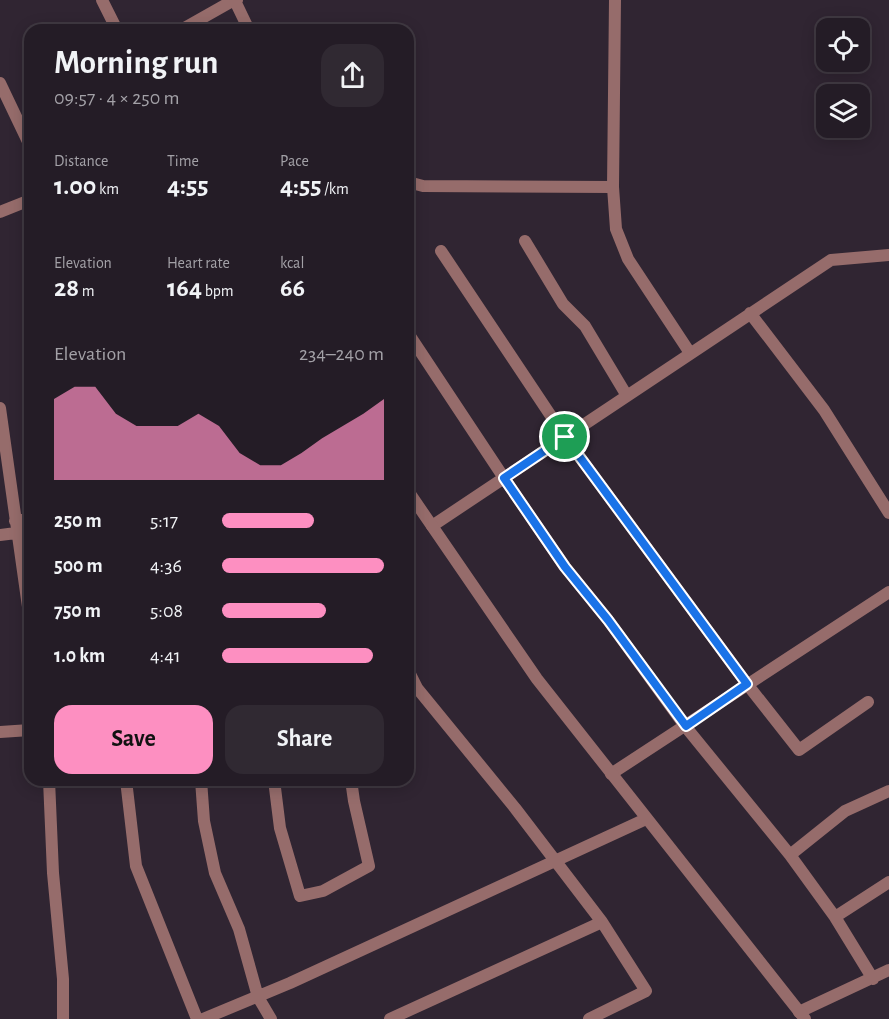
<!DOCTYPE html>
<html lang="en">
<head>
<meta charset="utf-8">
<style>
	:root { --surface:#241c26; --page:#302932; --text:#f1f3f6; --muted:#a3a1a7; --line:#413a43; --accent:#fd8fc1 }
	body { margin:0; font-family:"Alegreya Sans",sans-serif; background:var(--page); color:var(--text); height:100vh; display:flex; flex-direction:column; font-size:22px; white-space:nowrap }
	* { box-sizing:border-box; margin:0 }
	p { font-size:20px; color:var(--muted) }
	.icon { flex:none; width:33px; height:33px; fill:none; stroke:currentColor; stroke-width:2; stroke-linecap:round; stroke-linejoin:round }
	.map { position:relative; flex:1; overflow:hidden }
	.drawer { position:absolute; left:24px; top:24px; width:390px; height:762px; display:flex; flex-direction:column; background:var(--surface); border-radius:18px; box-shadow:0 3px 15px #0003,0 0 0 2px var(--line) }
	.drawer>* { flex:none }
	.controls { position:absolute; left:816px; top:18px; display:grid; gap:12px }
	.controls a { display:grid; place-items:center; width:54px; height:54px; border-radius:12px; background:var(--surface); box-shadow:0 3px 15px #0003,0 0 0 2px var(--line); font-size:30px }
	.pin { position:absolute; display:grid; place-items:center; width:51px; height:51px; color:#fff; margin:-26px; border:3px solid #fff; border-radius:50%; box-shadow:0 2px 6px #0007 }
	.round { display:grid; place-items:center; flex:none; width:63px; height:63px; border-radius:18px; background:var(--page) }
	.overview { display:flex; align-items:center; justify-content:space-between; height:102px; padding:0 30px }
	h1 { font-size:33px; font-weight:700; line-height:45px }
	.figures { display:grid; grid-template-columns:repeat(3,1fr); gap:9px; height:102px; padding:6px 30px }
	.figures div { display:grid; align-content:center }
	.figures b { font-size:26px; font-weight:700 }
	.figures small { font-size:16px; font-weight:400 }
	.figures p { font-size:16px }
	.chart { height:168px; padding:12px 30px }
	.chart p { display:flex; justify-content:space-between }
	.chart svg { width:100%; height:108px; margin-top:6px; fill:var(--accent); opacity:.7 }
	.action { display:flex; gap:12px; margin-top:auto; padding:12px 30px }
	.action a { flex:1; height:69px; border-radius:18px; background:var(--accent); color:#111; font-size:24px; font-weight:700; line-height:69px; text-align:center }
	.action a+a { background:var(--page); color:var(--text) }
	ul { padding:0 30px; list-style:none; font-size:20px }
	li { display:grid; grid-template-columns:96px 72px 1fr; align-items:center; height:45px }
	li i { height:15px; border-radius:8px; background:var(--accent) }
	.map>svg:first-child { display:block }
	.lines { fill:none; stroke-linecap:round; stroke-linejoin:round }
	.minor { stroke:#966c6b; stroke-width:12 }
	.tertiary { stroke:#966c6b; stroke-width:12 }
	.route-casing { stroke:#fff; stroke-width:12 }
	.route { stroke:#1a73e8; stroke-width:8 }
</style>
</head>
<body>
<div class="map">
<svg width="889" height="1019" viewBox="0 0 889 1019">
	<rect width="100%" height="100%" fill="#302532"/>
	<g class="lines">
		<path class="minor" d="M237,0L235,1L249,30
			M615,0L613,187L616,229L628,259L690,353
			M181,30L234,0
			M0,83L30,146
			M408,182L423,186L613,187
			M0,212L30,200
			M525,241L563,304L585,326L627,396
			M441,251L565,437L747,684L799,750L868,702
			M750,313L824,410L889,513
			M408,333L504,478L565,567L608,620L685,726L790,855L835,917L873,979
			M0,408L30,621
			M15,521L30,519
			M432,526L831,260L889,255
			M0,535L16,533
			M408,670L417,688L515,808L602,922L646,991L589,1019
			M0,732L30,730
			M611,774L889,592
			M49,780L53,873L63,979V1019
			M126,780L136,866L197,1019
			M201,780L204,821L215,873L239,929L258,997L271,1019
			M274,780L280,828L300,896L323,891L369,866L354,801L351,780
			M790,855L845,811L889,791
			M835,917L889,882
			M799,1012L889,970
			M203,1019L290,983L646,819
			M390,1019L602,922"/>
		<path class="tertiary" d="M102,0L117,30
			M408,491L537,679L805,1019"/>
	</g>
	<g class="lines">
		<g class="route-casing">
			<path id="route" d="M565,437L747,684L686,726L608,620L565,567L504,478Z"/>
		</g>
		<use href="#route" class="route"/>
	</g>
</svg>
<div class="controls">
<a><svg class="icon" aria-label="locate" viewBox="0 0 24 24"><circle cx="12" cy="12" r="6"/><path d="M12 2v4M12 18v4M2 12h4M18 12h4"/></svg></a>
<a><svg class="icon" aria-label="layers" viewBox="0 0 24 24"><path d="M12 4l9 5-9 5-9-5zM3 14l9 5 9-5"/></svg></a>
</div>
<div class="pin" style="left:565px;top:437px;background:#1e9e55"><svg class="icon" aria-label="arrive" viewBox="0 0 24 24"><path d="M6 21V4h12l-3 4 3 4H6"/></svg></div>
<section class="drawer">
<div class="overview"><div><h1>Morning run</h1><p>09:57 · 4 × 250 m</p></div><a class="round"><svg class="icon" aria-label="share" viewBox="0 0 24 24"><path d="M12 15V3M7 8l5-5 5 5M5 13v7h14v-7"/></svg></a></div>
<div class="figures">
<div><p>Distance</p><b>1.00<small> km</small></b></div>
<div><p>Time</p><b>4:55</b></div>
<div><p>Pace</p><b>4:55<small> /km</small></b></div>
</div>
<div class="figures">
<div><p>Elevation</p><b>28<small> m</small></b></div>
<div><p>Heart rate</p><b>164<small> bpm</small></b></div>
<div><p>kcal</p><b>66</b></div>
</div>
<div class="chart"><p><span>Elevation</span>234–240 m</p>
<svg viewBox="0 0 160 44" preserveAspectRatio="none"><path d="M0 44V11L10 6L20 6L30 17L40 22L50 22L60 22L70 17L80 22L90 33L100 38L110 38L120 33L130 27L140 22L150 17L160 11V44z"/></svg>
</div>
<ul>
<li><b>250 m</b>5:17<i style="width:57%"></i></li>
<li><b>500 m</b>4:36<i style="width:100%"></i></li>
<li><b>750 m</b>5:08<i style="width:64%"></i></li>
<li><b>1.0 km</b>4:41<i style="width:93%"></i></li>
</ul>
<div class="action"><a>Save</a><a>Share</a></div>
</section>
</div>
</body>
</html>
